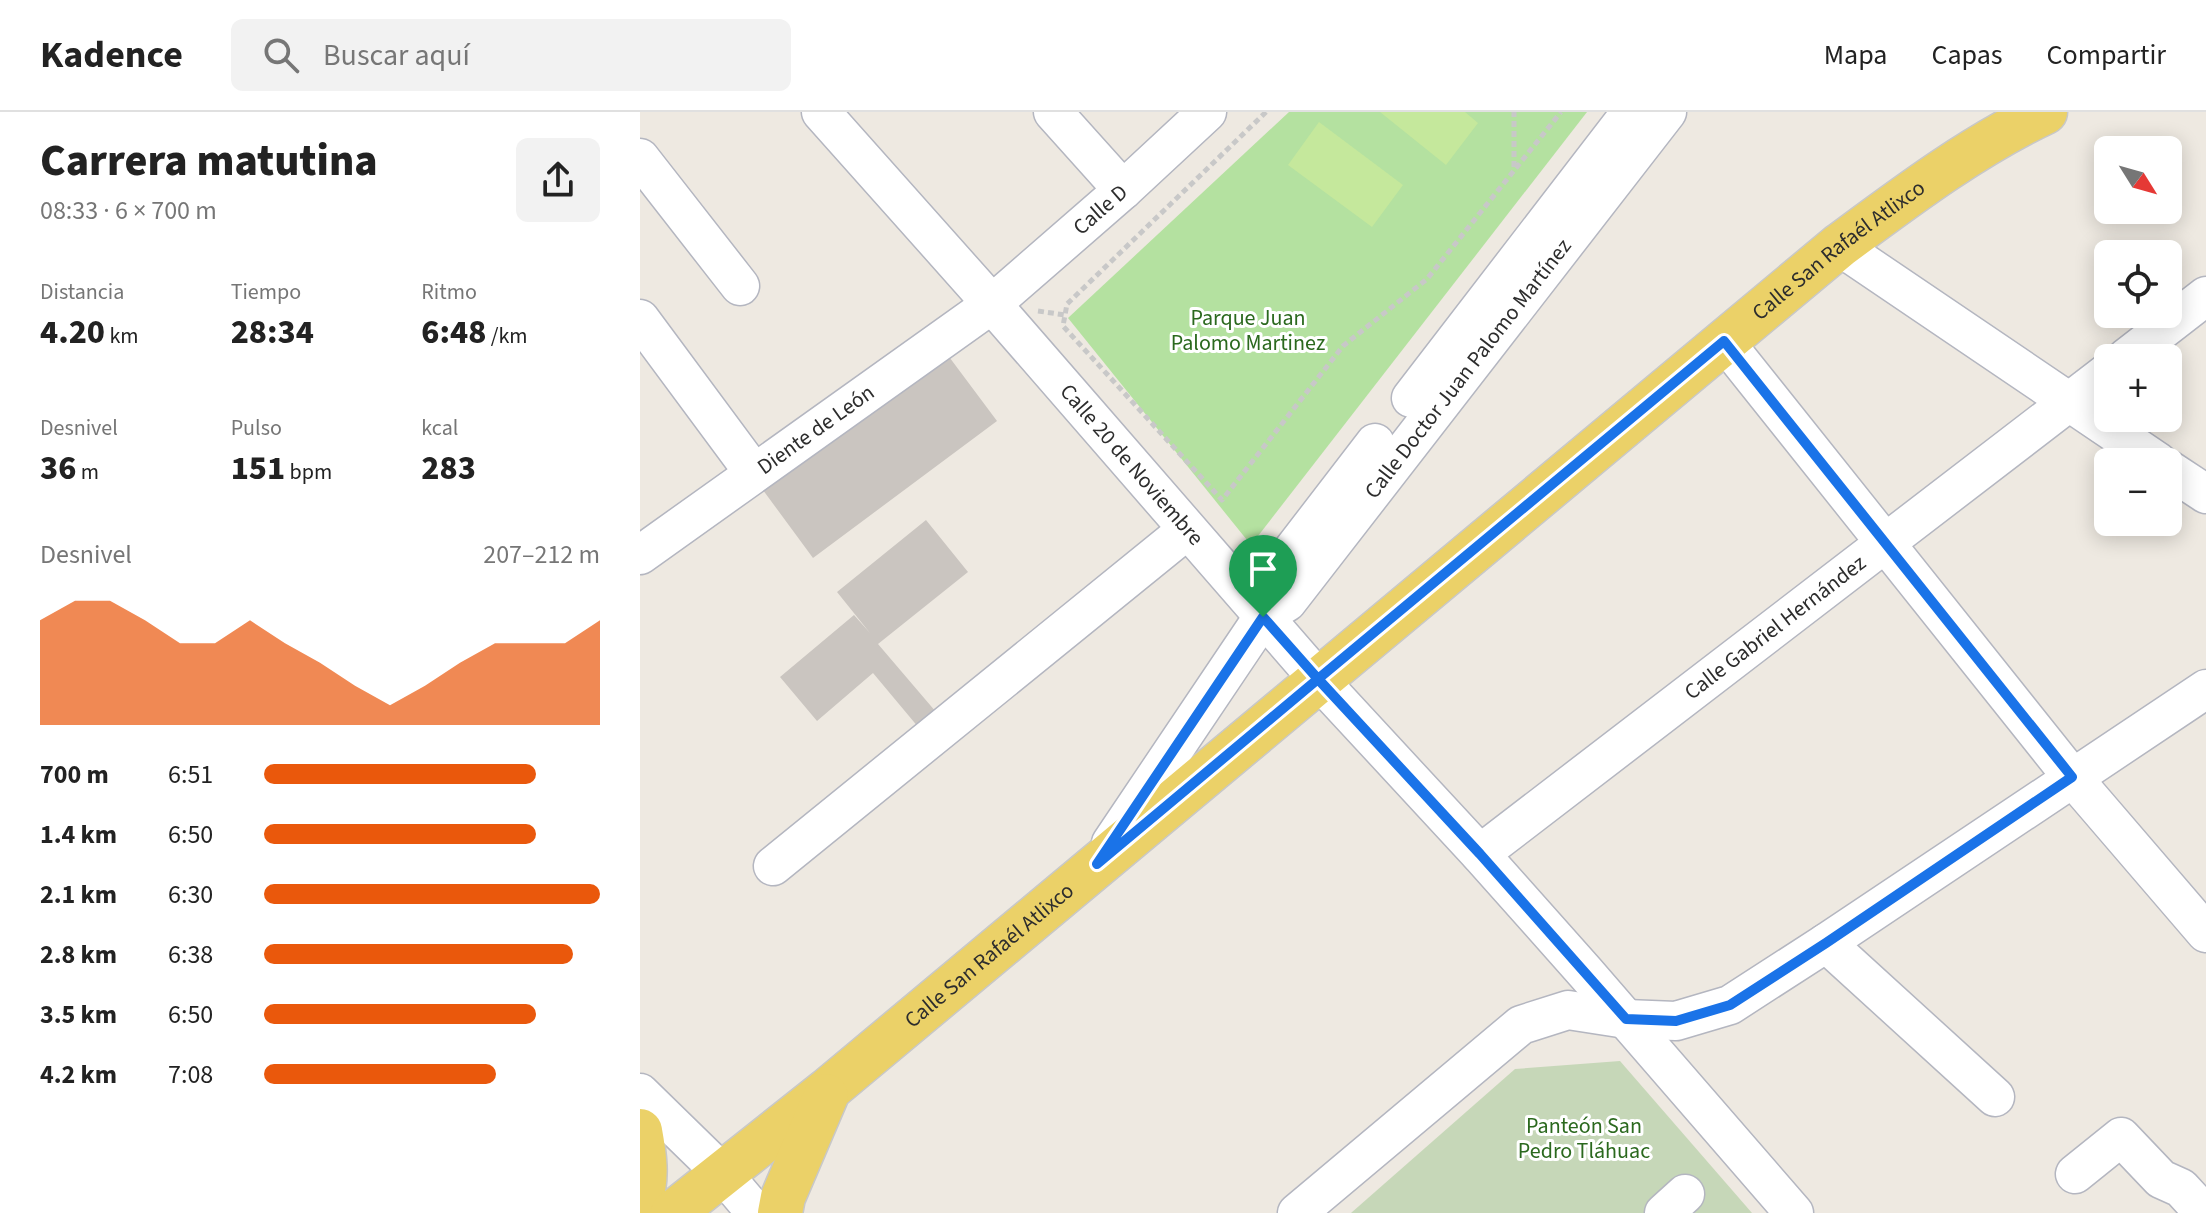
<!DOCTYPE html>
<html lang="es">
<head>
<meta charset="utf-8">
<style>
	:root { --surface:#fff; --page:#f2f2f2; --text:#222; --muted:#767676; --line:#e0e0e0; --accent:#ea580c }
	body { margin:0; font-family:"Source Sans 3",sans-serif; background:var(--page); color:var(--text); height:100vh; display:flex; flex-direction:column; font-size:30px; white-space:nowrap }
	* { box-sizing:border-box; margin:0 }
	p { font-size:26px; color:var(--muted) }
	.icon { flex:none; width:44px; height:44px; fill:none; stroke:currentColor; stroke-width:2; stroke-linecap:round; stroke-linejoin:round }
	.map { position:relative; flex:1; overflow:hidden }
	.sheet { display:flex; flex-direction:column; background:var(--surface); width:640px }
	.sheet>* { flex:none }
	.needle { width:52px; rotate:127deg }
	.buttons { position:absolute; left:1454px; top:24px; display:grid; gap:16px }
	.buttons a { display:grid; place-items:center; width:88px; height:88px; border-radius:12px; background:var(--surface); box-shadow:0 4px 20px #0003; font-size:40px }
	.pin { position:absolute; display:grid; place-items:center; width:68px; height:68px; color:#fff; margin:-82px -34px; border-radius:50% 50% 50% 0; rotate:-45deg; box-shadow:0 0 8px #0007 }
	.pin .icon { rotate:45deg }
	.round { display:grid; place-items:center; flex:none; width:84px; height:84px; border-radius:12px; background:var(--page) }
	.head { display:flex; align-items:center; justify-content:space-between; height:136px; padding:0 40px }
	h1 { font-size:44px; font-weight:800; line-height:60px }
	.metrics { display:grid; grid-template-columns:repeat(3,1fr); gap:12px; height:136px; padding:8px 40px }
	.metrics div { display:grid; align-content:center }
	.metrics b { font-size:34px; font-weight:800 }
	.metrics small { font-size:22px; font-weight:400 }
	.metrics p { font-size:22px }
	.chart { height:224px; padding:16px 40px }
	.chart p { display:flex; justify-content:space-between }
	.chart svg { width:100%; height:144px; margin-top:8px; fill:var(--accent); opacity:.7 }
	ul { padding:0 40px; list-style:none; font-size:26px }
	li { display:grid; grid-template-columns:128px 96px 1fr; align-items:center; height:60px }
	li i { height:20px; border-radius:10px; background:var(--accent) }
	header { display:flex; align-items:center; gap:48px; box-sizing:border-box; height:112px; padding:0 40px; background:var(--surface); border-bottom:2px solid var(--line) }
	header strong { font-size:38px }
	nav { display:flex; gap:44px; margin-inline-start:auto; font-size:28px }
	.search { width:560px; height:72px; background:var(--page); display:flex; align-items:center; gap:20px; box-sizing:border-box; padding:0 28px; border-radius:12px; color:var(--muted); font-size:30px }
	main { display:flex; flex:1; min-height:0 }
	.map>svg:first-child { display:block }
	.green { fill:#b4e1a0 }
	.cemetery { fill:#c6d7b8 }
	.pitch { fill:#c5e89c }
	.building { fill:#cac5c0 }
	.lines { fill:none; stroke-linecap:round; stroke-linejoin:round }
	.minor-casing { stroke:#b4b6c0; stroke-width:41 }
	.major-casing { stroke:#c8c8c8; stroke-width:47 }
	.path { stroke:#c8c8c8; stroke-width:5; stroke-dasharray:6 4; stroke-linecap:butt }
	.minor { stroke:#fff; stroke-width:38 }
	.major { stroke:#ebd168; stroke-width:44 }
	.route-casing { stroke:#fff; stroke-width:16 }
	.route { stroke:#1a73e8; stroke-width:10 }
	.labels { text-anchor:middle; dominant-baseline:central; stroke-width:6; stroke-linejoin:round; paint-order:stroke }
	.street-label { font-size:22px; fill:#2d2d2d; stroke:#fff }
	.park-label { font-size:22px; fill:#2b691e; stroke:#fff }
</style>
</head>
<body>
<header>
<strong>Kadence</strong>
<div class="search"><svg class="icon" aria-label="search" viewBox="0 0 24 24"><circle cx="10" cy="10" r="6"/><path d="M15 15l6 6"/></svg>Buscar aquí</div>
<nav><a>Mapa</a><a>Capas</a><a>Compartir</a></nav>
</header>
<main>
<section class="sheet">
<div class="head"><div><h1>Carrera matutina</h1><p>08:33 · 6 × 700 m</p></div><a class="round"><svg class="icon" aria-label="share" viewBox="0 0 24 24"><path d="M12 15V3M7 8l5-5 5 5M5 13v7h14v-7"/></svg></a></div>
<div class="metrics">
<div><p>Distancia</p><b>4.20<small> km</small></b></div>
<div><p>Tiempo</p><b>28:34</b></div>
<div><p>Ritmo</p><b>6:48<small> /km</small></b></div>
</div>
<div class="metrics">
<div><p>Desnivel</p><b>36<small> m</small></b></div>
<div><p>Pulso</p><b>151<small> bpm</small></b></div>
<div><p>kcal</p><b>283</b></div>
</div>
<div class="chart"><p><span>Desnivel</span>207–212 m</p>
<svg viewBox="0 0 160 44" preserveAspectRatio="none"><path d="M0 44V12L10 6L20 6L30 12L40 19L50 19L60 12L70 19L80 25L90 32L100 38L110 32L120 25L130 19L140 19L150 19L160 12V44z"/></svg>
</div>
<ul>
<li><b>700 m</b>6:51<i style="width:81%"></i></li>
<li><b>1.4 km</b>6:50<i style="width:81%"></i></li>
<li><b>2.1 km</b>6:30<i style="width:100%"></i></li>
<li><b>2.8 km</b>6:38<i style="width:92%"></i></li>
<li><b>3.5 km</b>6:50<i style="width:81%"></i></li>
<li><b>4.2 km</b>7:08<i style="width:69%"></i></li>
</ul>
</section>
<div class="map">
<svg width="1566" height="1101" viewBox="0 0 1566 1101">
	<rect width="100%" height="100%" fill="#eee9e1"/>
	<path class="green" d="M649,0H947L611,433L428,206Z"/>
	<path class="cemetery" d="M980,949L1112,1101H711L875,957Z"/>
	<path class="pitch" d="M740,0H825L838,11L806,53Z
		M679,10L763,73L732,115L648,53Z"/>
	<path class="building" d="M304,238L357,309L173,446L120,374Z
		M286,408L328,460L238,532L302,607L284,622L233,561L177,609L140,565L214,503L230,521L197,480Z"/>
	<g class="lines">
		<g class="minor-casing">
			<g id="minor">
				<path id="s1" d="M181,0L352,192L678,567L840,742L945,860L1154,1101"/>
				<path d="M413,0L483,78"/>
				<path d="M0,46L100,174"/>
				<path d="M1199,134L1518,350"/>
				<path d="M0,207L114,361"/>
				<path d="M1084,229L1432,665L1566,821"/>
				<path d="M1486,246L1566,184"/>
				<path d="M771,286L991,0"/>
				<path d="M1528,357L1566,382"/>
				<path id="s2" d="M0,443L352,192L483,78L567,0"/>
				<path d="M623,505L625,484L639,456L735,331"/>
				<path id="s3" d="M471,731L623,505L647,490L1027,0"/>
				<path id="s4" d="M840,742L1468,260"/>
				<path d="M133,754L547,418"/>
				<path d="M1186,831L1355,985"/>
				<path d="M0,981L83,1062L116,1101"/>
				<path d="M1435,1062L1481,1025L1521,1067L1541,1076L1564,1101"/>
				<path d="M657,1101L881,913L928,898L986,907L1036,909L1090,893L1186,831L1566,577"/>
				<path d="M1024,1101L1045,1082"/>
			</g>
		</g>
		<g class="major-casing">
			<g id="major">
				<path d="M0,1019C4,1041 8,1067 0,1088"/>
				<path id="s5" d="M33,1101L188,978L1199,134C1264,86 1331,35 1405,0"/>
				<path d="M140,1101L143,1085L186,984"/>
			</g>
		</g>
		<path class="path" d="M626,0L427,192L423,214L582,388L703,234L787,167L921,0
			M874,55V0
			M398,199L425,203"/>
		<use href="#minor" class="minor"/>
		<use href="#major" class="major"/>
	</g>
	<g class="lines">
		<g class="route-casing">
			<path id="route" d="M623,505L457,752L678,567L840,742L986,907L1036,909L1090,893L1186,831L1432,665L1084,229L678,567L623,505"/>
		</g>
		<use href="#route" class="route"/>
	</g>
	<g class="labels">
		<g class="street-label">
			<text stroke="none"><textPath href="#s2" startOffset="576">Calle D</textPath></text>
			<text stroke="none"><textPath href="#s5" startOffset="1512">Calle San Rafaél Atlixco</textPath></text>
			<text stroke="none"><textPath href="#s3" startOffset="596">Calle Doctor Juan Palomo Martínez</textPath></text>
			<text stroke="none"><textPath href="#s2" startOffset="216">Diente de León</textPath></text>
			<text stroke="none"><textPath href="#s1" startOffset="470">Calle 20 de Noviembre</textPath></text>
			<text stroke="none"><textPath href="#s4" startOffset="372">Calle Gabriel Hernández</textPath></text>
			<text stroke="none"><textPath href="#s5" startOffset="408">Calle San Rafaél Atlixco</textPath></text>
		</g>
		<g class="park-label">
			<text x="608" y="206">Parque Juan<tspan x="608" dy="25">Palomo Martinez</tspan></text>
			<text x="944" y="1014">Panteón San<tspan x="944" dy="25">Pedro Tláhuac</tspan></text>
		</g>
	</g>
</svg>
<div class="buttons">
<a><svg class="needle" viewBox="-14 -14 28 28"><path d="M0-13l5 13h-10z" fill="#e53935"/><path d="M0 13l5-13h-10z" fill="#767676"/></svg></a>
<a><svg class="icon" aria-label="locate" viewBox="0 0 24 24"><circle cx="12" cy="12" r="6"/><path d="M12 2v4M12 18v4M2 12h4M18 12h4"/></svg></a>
<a>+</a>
<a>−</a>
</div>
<div class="pin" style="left:623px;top:505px;background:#1e9e55"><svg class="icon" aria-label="arrive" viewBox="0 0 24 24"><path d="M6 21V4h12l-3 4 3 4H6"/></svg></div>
</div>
</main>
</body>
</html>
